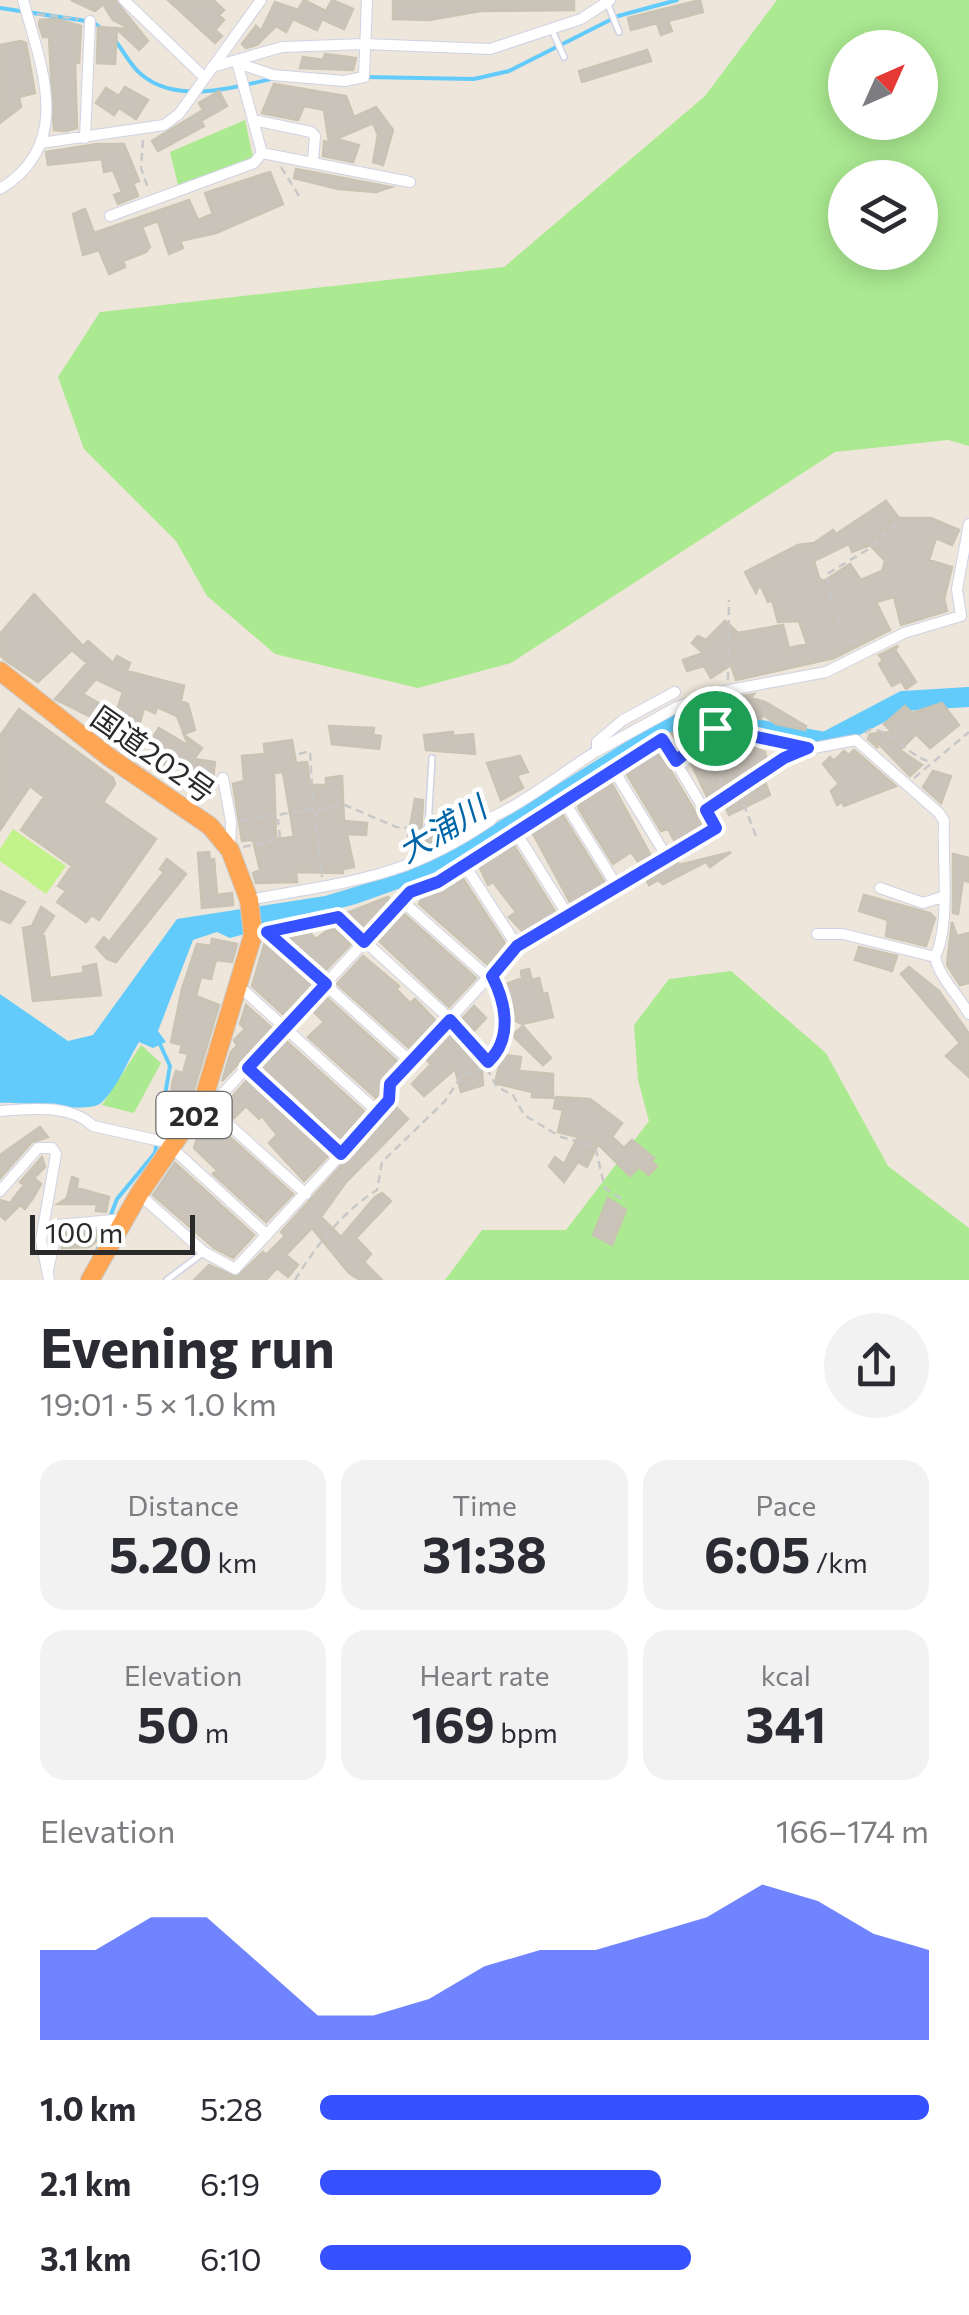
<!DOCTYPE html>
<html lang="en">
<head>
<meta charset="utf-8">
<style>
	:root { --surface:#fff; --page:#f2f2f3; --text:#2b2b33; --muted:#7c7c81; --accent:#3651ff }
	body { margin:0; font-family:Commissioner,"Noto Sans JP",sans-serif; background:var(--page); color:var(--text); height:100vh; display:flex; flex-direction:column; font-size:38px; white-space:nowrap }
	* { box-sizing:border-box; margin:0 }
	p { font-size:32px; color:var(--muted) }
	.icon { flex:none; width:55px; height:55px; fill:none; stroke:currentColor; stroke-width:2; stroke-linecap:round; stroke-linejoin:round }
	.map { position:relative; height:1280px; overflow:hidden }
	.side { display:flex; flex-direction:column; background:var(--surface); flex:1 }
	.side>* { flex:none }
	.needle { width:65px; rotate:45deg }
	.controls { position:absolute; left:828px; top:30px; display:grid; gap:20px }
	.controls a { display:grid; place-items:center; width:110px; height:110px; border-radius:50%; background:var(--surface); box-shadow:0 5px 25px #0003; font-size:50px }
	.scale { position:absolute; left:30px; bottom:25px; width:165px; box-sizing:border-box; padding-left:10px; border:5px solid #2a2a2a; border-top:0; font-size:28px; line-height:35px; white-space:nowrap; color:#2a2a2a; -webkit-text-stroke:8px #fff; paint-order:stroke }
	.pin { position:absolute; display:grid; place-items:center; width:85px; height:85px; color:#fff; margin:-42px; border:5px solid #fff; border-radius:50%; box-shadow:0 2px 10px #0007 }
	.round { display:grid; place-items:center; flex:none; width:105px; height:105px; border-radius:52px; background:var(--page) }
	.summary { display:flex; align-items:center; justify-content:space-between; height:170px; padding:0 40px }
	h1 { font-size:55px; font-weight:700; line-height:75px }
	.stats { display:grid; grid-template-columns:repeat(3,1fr); gap:15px; height:170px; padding:10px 40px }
	.stats div { display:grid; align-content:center; border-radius:25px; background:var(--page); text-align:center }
	.stats b { font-size:50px; font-weight:700 }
	.stats small { font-size:28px; font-weight:400 }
	.stats p { font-size:28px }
	.chart { height:280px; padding:20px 40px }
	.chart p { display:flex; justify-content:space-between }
	.chart svg { width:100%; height:180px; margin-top:10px; fill:var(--accent); opacity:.7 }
	ul { padding:0 40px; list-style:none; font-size:32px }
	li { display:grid; grid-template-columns:160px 120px 1fr; align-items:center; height:75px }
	li i { height:25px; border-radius:12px; background:var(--accent) }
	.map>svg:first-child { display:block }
	.green { fill:#abea91; fill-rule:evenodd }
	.pitch { fill:#c2f38b }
	.water { fill:#62cbfb }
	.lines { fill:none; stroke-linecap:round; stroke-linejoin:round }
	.stream { stroke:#62cbfb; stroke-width:4 }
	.river { stroke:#62cbfb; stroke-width:20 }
	.building { fill:#c9c3ba; stroke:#c9c3b4; stroke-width:2.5; fill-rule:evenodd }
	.lane-casing { stroke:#cfd2e4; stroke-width:8 }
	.street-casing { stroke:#cfd2e4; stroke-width:12 }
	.highway-casing { stroke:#c8c8c8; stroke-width:20 }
	.path { stroke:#c8c8c8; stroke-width:2.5; stroke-dasharray:8 5; stroke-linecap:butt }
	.lane { stroke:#fff; stroke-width:5 }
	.street { stroke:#fff; stroke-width:10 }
	.highway { stroke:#ffa654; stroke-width:18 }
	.route-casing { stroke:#fff; stroke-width:20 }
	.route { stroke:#3651ff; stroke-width:12 }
	.labels { text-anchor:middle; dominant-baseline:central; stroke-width:9; stroke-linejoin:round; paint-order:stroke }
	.shield { fill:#fff; stroke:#6a6a6a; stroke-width:2.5 }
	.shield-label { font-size:28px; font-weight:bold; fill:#2a2a2a }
	.street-label { font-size:30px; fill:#2a2a2a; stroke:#fff }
	.water-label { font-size:32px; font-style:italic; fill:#0066a8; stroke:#fff }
</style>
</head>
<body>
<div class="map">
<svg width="969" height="1280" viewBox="0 0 969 1280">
	<rect width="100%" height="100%" fill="#eee6da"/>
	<path class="green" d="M777,0H969V446L948,440L835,452L511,663L418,688L275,654L207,596L176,541L84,449L58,377L100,312L504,267L705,96ZM845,48H920V122H845ZM845,178H920V252H845Z
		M245,120L253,157L178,185L170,152Z
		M731,971L826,1053L888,1166L969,1228V1280H445L482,1230H566L649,1121L638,1080L634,1025L669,979Z
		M141,1045L161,1063L134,1113L102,1105Z"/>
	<path class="pitch" d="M13,829L66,866L46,894L0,861V849Z"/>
	<path class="water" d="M480,832L488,843L429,878L356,904L230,938L217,932L193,940L158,1031L166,1042L153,1048L139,1042C128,1060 117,1089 101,1103C88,1114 24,1101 0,1103V994L68,1041L93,1035L177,919L325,896L408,871Z"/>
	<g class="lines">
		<path class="stream" d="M0,8L93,22L102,29
			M113,38C123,49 130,66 142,75C177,104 232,88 271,79
			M365,77L474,79L509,71L618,16L677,0
			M97,1251L117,1199L155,1153L170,1066L159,1042"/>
		<path class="river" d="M464,855L686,716L825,742L903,701L969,697"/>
	</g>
	<path class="building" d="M71,0H115L148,41L139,50L117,29L115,64L97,63L98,27L131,29L113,20L103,4L95,11Z
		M168,0H213L224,10L219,15L224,20L215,30L222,36L215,43Z
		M304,0L326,11L332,0L353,9L344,29L322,19L317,30L293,19L286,32L276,26L257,45L246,48L242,44L256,26L261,31L275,2L298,10Z
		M393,0H574V10L481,11L429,20L393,19Z
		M700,0L703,12L668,21L672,31L661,35L657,23L631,30L628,18Z
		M56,19L81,26L79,63H75L77,128L66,131L54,130L49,37H43L39,25L40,20Z
		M20,41L26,43L35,93L19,97L21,107L0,123V45Z
		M647,50L651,61L582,82L579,71Z
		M325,54L356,58L353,70L300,68L303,57L323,60Z
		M274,84L346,96L354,117L376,107L393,130L383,165L373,162L378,135L373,123L336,139L359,145L353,162L323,156L324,141L329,143L324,110L304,106L298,120L262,113Z
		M125,87L148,100L136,119L119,108L114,115L96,103L106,88L119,96Z
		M219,91L227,106L201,121L204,126L158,151L152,141L203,110L199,103Z
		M97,144H124L139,181L133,183L138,196L118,204L114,195L122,192L113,170L104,172L102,159L48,165L46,152Z
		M296,169L391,187L376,192L338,189L294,178Z
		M270,172L283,204L216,233L180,241L183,248L169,254L158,221L142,227L150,247L146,252L123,261L125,267L109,274L99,250L83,255L73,214L85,209L94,233L189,200L198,220L213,214L205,193Z
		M886,501L899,518H931L959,530L952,545L936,538L929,560L952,567L944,599L947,611L901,625L894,597L876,602L890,630L834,658L736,680L731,665L711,678L704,666L687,671L683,660L703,653L692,643L698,636L706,640L725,621L738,633L783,625L789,648L807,644L799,621L778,622L772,600L768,602L760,584L756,593L745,572L798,545L814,543L833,530L836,534ZM849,544L852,552L870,545L885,561L882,571L861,580L850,564L824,581L819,578L814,561Z
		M34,594L83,646L88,641L113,663L117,656L130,663L127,671L184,686L181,701L188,704L195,730L184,734L177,716L157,707L155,713L144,708L137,733L129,729L121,740L110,733L113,728L55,699L87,663L72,650L38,682L5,660L0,655V634ZM96,679L123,692L116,713L83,694Z
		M898,646L895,650L916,682L906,689L901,681L892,686L879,664L883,661L879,655Z
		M754,694L751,698L765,702L806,726L805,730L776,724L762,714L761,719L724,710L727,699Z
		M942,703L959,725L930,748L916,734L900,750L922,765L910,776L873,738L878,748L868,739L870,734L892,732L884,724L905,706L912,713Z
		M19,709L113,778L115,784L103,802L156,839L99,920L92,915L86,922L57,902L66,891L58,886L72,866L21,830L44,797L30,786L0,830V736Z
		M694,723L702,745L724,739L726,745L739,742L765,752L769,770L761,772L770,795L729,815L721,796L711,805L684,748L680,753L669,734Z
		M329,726L374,728L373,735L381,736L379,749L332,744Z
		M159,728L189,746L184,735L202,748L194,759L215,762L213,779L189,777L192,771L173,757L160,772L144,760L156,744L151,740Z
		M453,732V736L473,734L475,754L426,750L424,735Z
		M292,740L296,763L307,762L310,785H326V778L342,776L344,821L367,823L366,835L347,834L354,867L343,869V873L296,872L297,882L256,883L253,873L260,870L253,840L242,841L233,784L244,781L242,756L265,754L264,744ZM283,772L294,837L276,839L274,773Z
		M854,750L896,786L844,806L842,802L837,805L831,791L839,784L823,764L830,757L834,761L844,751L849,755Z
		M659,751L703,825L675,842L668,829L661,831L626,773Z
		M520,756L528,772L517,775L523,788L501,800L487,763Z
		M933,771L951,776L941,803L923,787Z
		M611,782L651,856L639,863L631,852L613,864L579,809L578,803Z
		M415,799L423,800L421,835L442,838L419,850L406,849Z
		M562,814L605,883L571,904L532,832Z
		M513,844L556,913L523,932L509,917L516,912L493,882L488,885L479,866Z
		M209,852L210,860L214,859L217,895L232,893L233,905L202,908L198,853Z
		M731,852L710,867L706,862L663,884L658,880L649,885L646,879L677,861L679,865Z
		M953,854L969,858V882L963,880L958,914L953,913Z
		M167,859L186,874L116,962L107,959L96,947L104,937L109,942L164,872L160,869Z
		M462,877L506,945L488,965L419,904L422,898Z
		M0,891L25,902L10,923L0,919Z
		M864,895L930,913L935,918L926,946L886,936L888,920L859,911Z
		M388,897L391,900L365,928L347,913Z
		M41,907L54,916L40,937L44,936L50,978L84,973L83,967L96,964L101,995L33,1001L23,928L32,926Z
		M403,913L476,978L449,1007L378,940Z
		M952,922L957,936L969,933V983L960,985L947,965Z
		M332,927L351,944L324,972L288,939L309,932L316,939Z
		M212,939L237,944L232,962L216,960L211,979L201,977L196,996L219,1005L192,1096L185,1097L171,1126L167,1120L173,1080L176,1071L183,1073L188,1054L180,1052L182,1045L171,1042L182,989L197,944L211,946Z
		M265,942L312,985L284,1015L252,986Z
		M859,947L897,956L892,971L855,960Z
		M363,956L399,986L396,989L410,1003L415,999L436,1021L410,1049L337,984Z
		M909,967L939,991L969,1034V1077L946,1056L960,1043L901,974Z
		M529,969L532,980L539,978L543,994L547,993L553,1017L522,1024L512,1019L502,991L504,985L522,978L521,971Z
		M325,996L398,1062L383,1079L378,1100L308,1037L324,1022L312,1010Z
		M246,1005L272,1028L222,1081L231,1052L237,1046L234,1040L245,1029L240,1024Z
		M474,1006L486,1018L461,1045L481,1059L483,1085L461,1092L455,1069L424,1096L412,1084L431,1064L425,1058Z
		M523,1026L551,1058L543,1065L512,1035Z
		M285,1040L367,1114L341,1142L260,1066Z
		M502,1055L521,1057L519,1071L553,1074V1098L532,1097V1092L495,1083Z
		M248,1079L329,1155L304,1181L269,1143L277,1135L262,1116L259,1119L246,1106L234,1118L223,1107Z
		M556,1097L590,1099L622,1123L612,1137L624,1148L632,1140L654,1158L651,1161L657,1166L649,1175L639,1167L630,1176L598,1144L587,1167L578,1162L564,1182L549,1166L555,1157L564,1164L578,1137L558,1132L563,1110L554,1108Z
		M395,1106L408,1119L346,1182L321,1217L341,1237L375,1197L382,1193L391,1201L356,1238L371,1254L364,1262L382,1280H360L349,1273L312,1228L286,1255L298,1265L288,1277L277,1268L266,1280H194L209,1265L237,1277L263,1252L266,1255L285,1236L281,1232Z
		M210,1119L293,1194L266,1222L213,1174L217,1170L194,1148L201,1128Z
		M40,1127L48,1137L32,1142L0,1178V1155Z
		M42,1157L45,1167L34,1178L41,1184L33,1198L25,1209L20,1205L5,1220L0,1215V1200L10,1203L24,1185L20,1182Z
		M175,1163L254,1235L233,1258L214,1248L153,1195Z
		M72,1177L78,1179L77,1188L109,1197L106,1212L96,1211L97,1204H58L67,1198Z
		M608,1198L626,1210L612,1245L593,1235Z
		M96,1230L98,1240L89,1247L62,1248L65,1233Z"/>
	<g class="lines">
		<g class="lane-casing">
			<path id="lane" d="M607,2L619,32
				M552,30L564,57
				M428,827L432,758
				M167,1280L204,1252"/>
		</g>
		<g class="street-casing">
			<path id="street" d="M124,0L204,77
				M238,63L273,75L344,81L364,77L367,0
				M212,67L282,47L365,44L490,49L581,19L610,0
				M253,120L311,132L315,136L313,161
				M85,138L90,21
				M41,143L164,125L179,114L261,0
				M262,153L410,182
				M0,189C74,144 42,69 23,0
				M110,216L254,163L262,153L237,62
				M698,701L715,728L808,749L856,740L939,813L944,821C942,859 951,924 935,957C940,979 958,994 969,1014
				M597,751L677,707L724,691L826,672L904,633L961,616L957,589L969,524
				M613,769L667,857
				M223,778L231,821L230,849
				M564,801L618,888
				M428,830C490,836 546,782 597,751V742L623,720L675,692
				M515,831L569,917
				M464,864L517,946
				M880,888L923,903L942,897
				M249,900C348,881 403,880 491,820
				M402,901L489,978
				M267,932L410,1061
				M817,934H843L935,957
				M253,935L338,917L450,1019
				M240,987L379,1113
				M248,1067L341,1154
				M206,1104L306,1194
				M0,1111C29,1109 69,1103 93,1126L174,1144
				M172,1148L267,1235
				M0,1191L38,1148H52L56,1154L41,1240L49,1280
				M139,1194L204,1252L235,1269L379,1113L389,1100L390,1084L517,946L715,828L662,739L438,882L410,893L210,1107
				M48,1270L58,1225L123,1219"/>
		</g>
		<g class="highway-casing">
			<path id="highway" d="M0,671L109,757L210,826L230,850L249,900L253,935L203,1101L139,1194L90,1280"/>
		</g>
		<path class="path" d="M37,14L78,19
			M143,140L141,168L149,191
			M281,167L301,199
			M855,644L833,611L827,574L867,550L900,520
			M728,680L729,600
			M865,733L871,729C895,732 907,755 930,762
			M704,739L728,798
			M299,754L310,751L313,805
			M682,756L703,739
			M914,778L969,732
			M739,792L756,836
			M712,807L788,757
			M315,810L322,877
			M241,820L345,805L396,827L417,829
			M243,847L280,839L278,819
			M458,1028L488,1062L486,1067L497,1087L513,1095L524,1115L561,1137L595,1146L605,1188L626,1202
			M295,1280C315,1247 344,1210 377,1190L382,1162L445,1101L462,1075L485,1066L497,1054L507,1024L497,986"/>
		<use href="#lane" class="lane"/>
		<use href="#street" class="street"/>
		<use href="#highway" class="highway"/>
	</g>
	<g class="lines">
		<g class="route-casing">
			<path id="route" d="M715,728L808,748L784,758L706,810L716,828L517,946L492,976C506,1003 513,1039 488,1062L450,1020L390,1084L389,1100L341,1154L248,1068L326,984L267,932L338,917L364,942L410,892L438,882L662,739L676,761Z"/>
		</g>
		<use href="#route" class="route"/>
	</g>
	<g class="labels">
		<rect class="shield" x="156.5" y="1092" width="75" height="46" rx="8"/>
		<g class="shield-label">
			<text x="194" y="1115">202</text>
		</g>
		<g class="street-label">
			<text transform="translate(154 753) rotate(35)">国道202号</text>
		</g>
		<g class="water-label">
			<text transform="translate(441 828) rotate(-31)">大浦川</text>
		</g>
	</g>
</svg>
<div class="controls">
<a><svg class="needle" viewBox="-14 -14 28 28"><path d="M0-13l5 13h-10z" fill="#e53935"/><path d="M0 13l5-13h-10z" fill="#7c7c81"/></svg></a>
<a><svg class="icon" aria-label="layers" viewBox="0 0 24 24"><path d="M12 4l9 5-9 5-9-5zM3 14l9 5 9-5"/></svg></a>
</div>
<div class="scale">100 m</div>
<div class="pin" style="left:715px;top:728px;background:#1e9e55"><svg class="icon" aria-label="arrive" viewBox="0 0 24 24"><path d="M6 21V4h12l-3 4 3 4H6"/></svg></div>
</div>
<section class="side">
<div class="summary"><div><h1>Evening run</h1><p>19:01 · 5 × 1.0 km</p></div><a class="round"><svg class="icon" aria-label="share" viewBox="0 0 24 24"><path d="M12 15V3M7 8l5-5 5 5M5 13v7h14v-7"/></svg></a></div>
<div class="stats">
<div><p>Distance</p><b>5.20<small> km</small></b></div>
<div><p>Time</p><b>31:38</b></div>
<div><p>Pace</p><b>6:05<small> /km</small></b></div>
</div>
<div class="stats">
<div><p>Elevation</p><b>50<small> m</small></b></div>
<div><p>Heart rate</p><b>169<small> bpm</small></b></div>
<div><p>kcal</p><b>341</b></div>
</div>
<div class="chart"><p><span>Elevation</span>166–174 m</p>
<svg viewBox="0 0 160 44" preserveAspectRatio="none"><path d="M0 44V22L10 22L20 14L30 14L40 26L50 38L60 38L70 34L80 26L90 22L100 22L110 18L120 14L130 6L140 10L150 18L160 22V44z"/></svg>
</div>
<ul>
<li><b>1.0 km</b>5:28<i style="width:100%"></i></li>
<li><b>2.1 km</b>6:19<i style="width:56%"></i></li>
<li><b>3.1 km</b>6:10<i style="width:61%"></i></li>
</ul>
</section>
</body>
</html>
